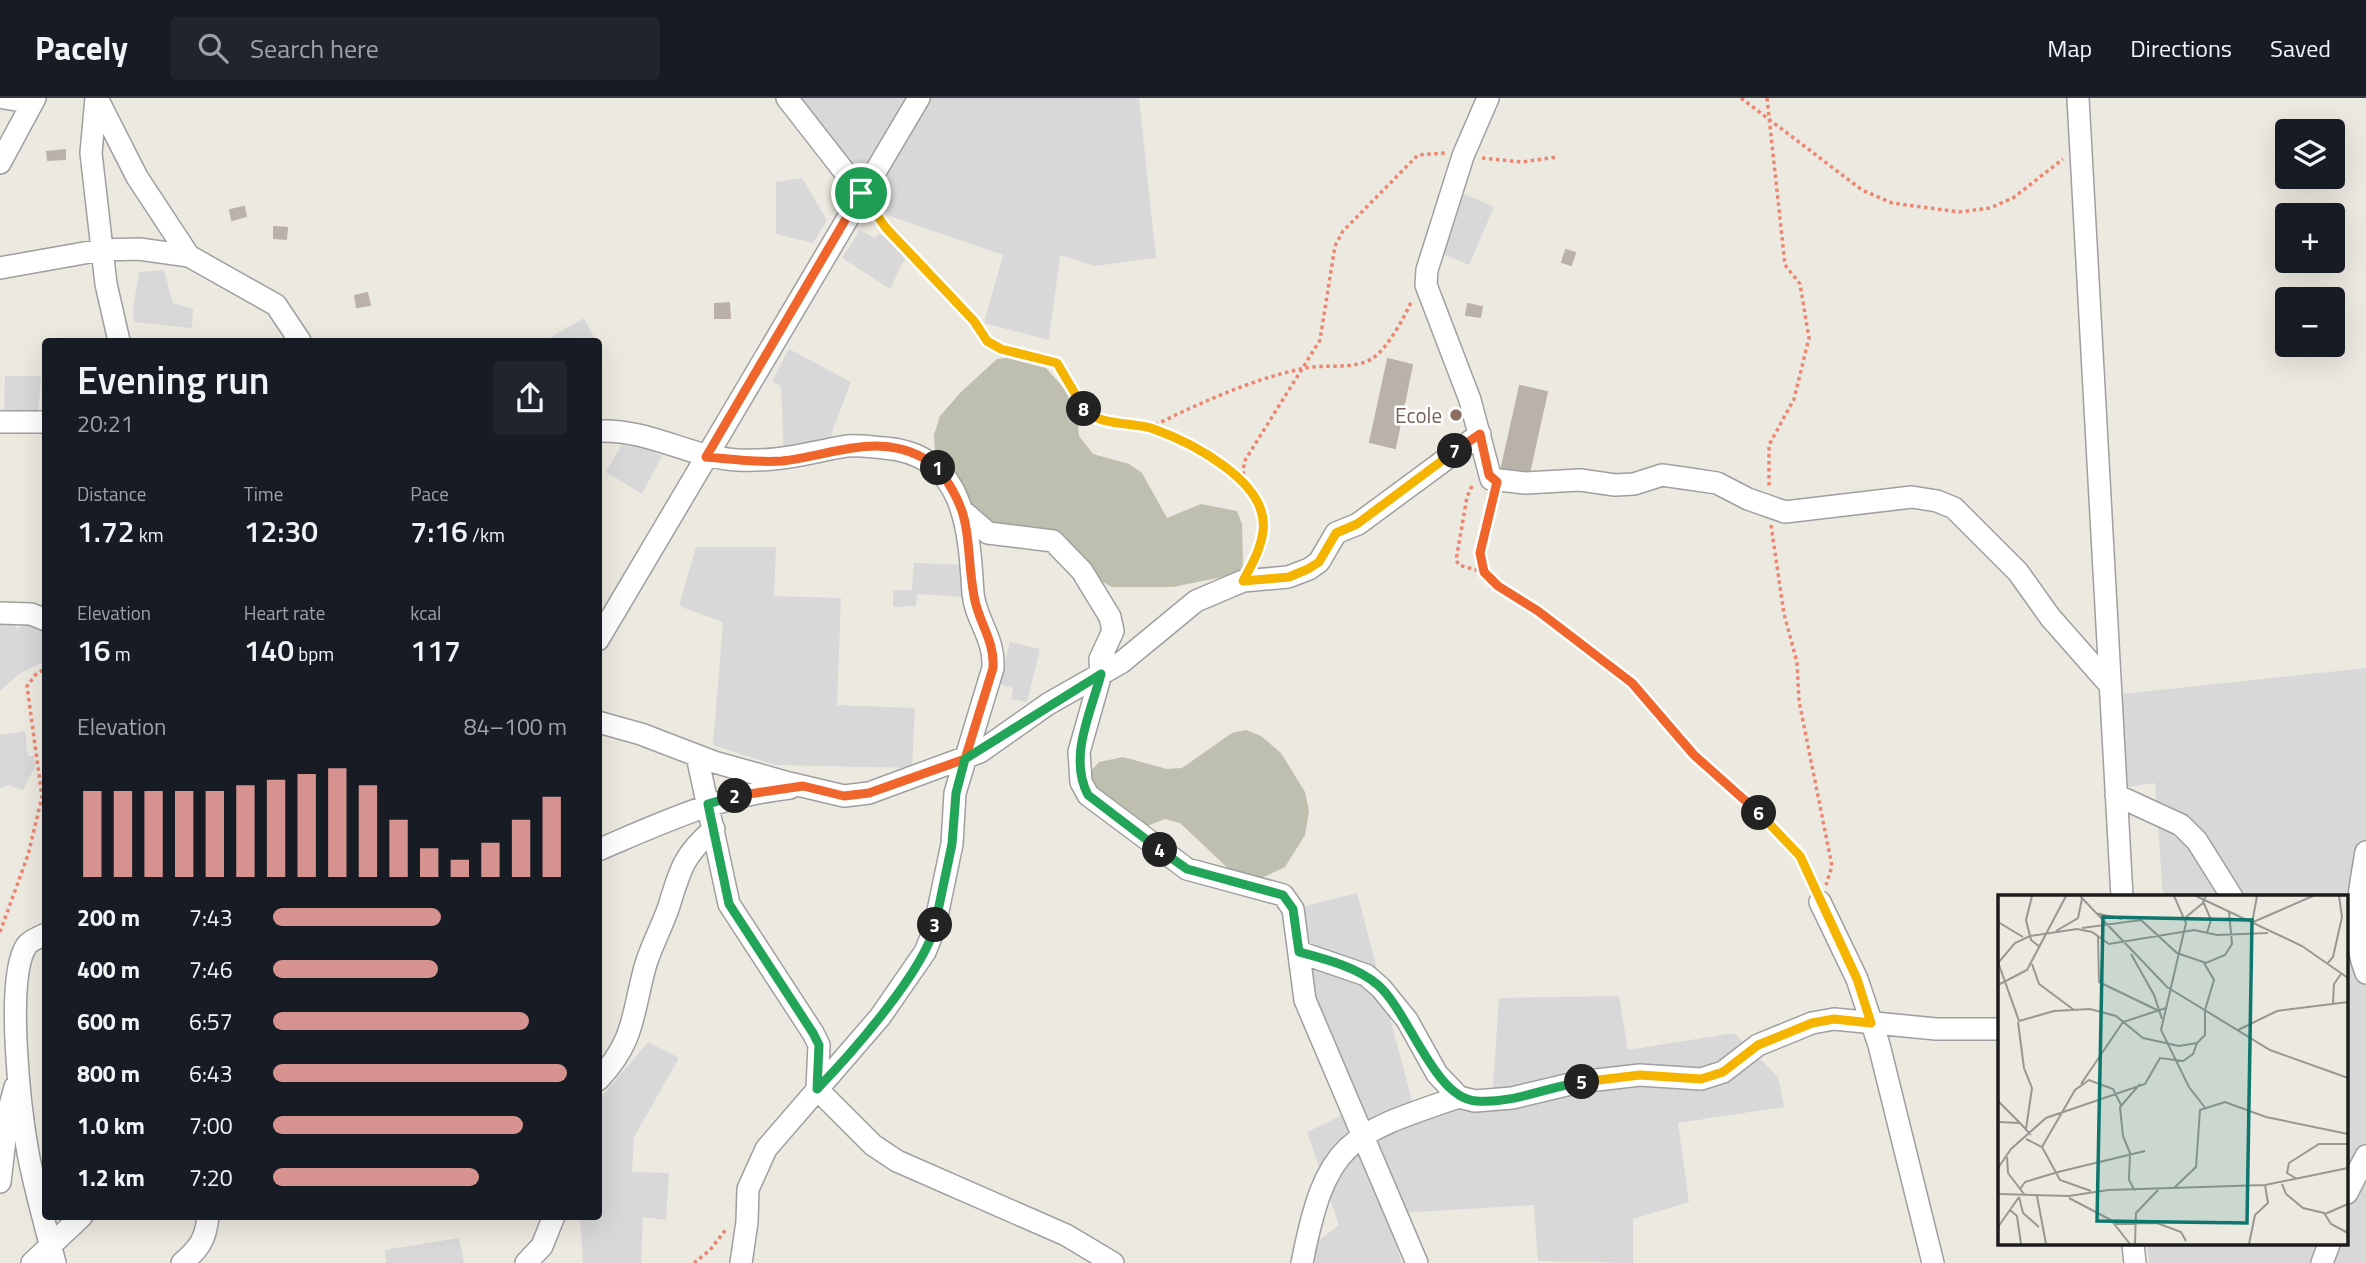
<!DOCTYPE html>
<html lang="en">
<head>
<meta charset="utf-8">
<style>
	:root { --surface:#171b24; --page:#20242c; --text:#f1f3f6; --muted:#9ea1a6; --line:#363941; --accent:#d6928f }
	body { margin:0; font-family:"Titillium Web",sans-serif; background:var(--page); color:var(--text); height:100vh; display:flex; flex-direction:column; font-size:26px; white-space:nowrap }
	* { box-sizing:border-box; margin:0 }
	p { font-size:23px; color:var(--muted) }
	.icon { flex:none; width:38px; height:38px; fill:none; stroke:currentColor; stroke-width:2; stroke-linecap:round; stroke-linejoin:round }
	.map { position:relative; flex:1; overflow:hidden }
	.side { position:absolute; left:42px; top:240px; width:560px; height:882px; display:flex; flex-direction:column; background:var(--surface); border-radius:7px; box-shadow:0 7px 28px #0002 }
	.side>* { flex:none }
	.buttons { position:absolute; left:2275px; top:21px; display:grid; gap:14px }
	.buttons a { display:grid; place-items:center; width:70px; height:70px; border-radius:7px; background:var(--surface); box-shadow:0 7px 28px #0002; font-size:35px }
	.pin { position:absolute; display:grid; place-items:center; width:60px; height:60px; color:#fff; margin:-30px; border:4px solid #fff; border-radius:50%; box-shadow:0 2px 7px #0007 }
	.km { position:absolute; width:35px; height:35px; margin:-18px; border-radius:50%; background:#222; color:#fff; font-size:19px; line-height:35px; text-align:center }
	.round { display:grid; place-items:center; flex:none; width:74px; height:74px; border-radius:7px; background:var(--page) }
	.summary { display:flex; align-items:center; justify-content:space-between; height:119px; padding:0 35px }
	h1 { font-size:38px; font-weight:600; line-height:52px }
	.figures { display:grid; grid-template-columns:repeat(3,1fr); gap:10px; height:119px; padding:7px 35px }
	.figures div { display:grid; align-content:center }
	.figures b { font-size:30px; font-weight:600 }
	.figures small { font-size:19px; font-weight:400 }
	.figures p { font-size:19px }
	.chart { height:196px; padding:14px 35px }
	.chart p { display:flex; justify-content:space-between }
	.chart svg { width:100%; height:126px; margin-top:7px; stroke:var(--accent); stroke-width:6 }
	ul { padding:0 35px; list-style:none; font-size:23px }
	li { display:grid; grid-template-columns:112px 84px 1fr; align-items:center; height:52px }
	li i { height:18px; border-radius:9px; background:var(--accent) }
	header { display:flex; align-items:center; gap:42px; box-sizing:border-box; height:98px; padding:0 35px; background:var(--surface); border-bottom:2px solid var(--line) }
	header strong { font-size:33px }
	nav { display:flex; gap:38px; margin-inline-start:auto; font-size:24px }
	.search { width:490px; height:63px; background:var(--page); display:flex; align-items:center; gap:18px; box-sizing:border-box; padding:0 24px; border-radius:7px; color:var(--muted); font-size:26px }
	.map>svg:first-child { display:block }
	.residential { fill:#d9d8d8 }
	.construction { fill:#bebfae }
	.building { fill:#b8b2ab; stroke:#bcb1a5; stroke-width:2 }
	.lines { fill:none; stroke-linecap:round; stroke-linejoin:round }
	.minor-casing { stroke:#9f9f9f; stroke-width:24 }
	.path { stroke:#ed8671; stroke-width:3.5; stroke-dasharray:3.5 3.5; stroke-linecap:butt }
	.minor { stroke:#fff; stroke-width:21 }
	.split-1-casing { stroke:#fff; stroke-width:14 }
	.split-2-casing { stroke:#fff; stroke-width:14 }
	.split-3-casing { stroke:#fff; stroke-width:14 }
	.split-4-casing { stroke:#fff; stroke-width:14 }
	.split-5-casing { stroke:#fff; stroke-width:14 }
	.split-6-casing { stroke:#fff; stroke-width:14 }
	.split-7-casing { stroke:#fff; stroke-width:14 }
	.split-8-casing { stroke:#fff; stroke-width:14 }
	.split-9-casing { stroke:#fff; stroke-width:14 }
	.split-1 { stroke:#f0652b; stroke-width:9 }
	.split-2 { stroke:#f0652b; stroke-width:9 }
	.split-3 { stroke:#22a559; stroke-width:9 }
	.split-4 { stroke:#22a559; stroke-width:9 }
	.split-5 { stroke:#22a559; stroke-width:9 }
	.split-6 { stroke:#f5b400; stroke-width:9 }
	.split-7 { stroke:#f0652b; stroke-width:9 }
	.split-8 { stroke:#f5b400; stroke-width:9 }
	.split-9 { stroke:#f5b400; stroke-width:9 }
	.education-dot { fill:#8d6e63; stroke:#fff; stroke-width:2.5 }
	.labels { text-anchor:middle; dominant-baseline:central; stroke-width:5; stroke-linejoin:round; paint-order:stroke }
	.education-label { font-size:21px; fill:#785e54; stroke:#fff; text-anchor:end }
	.inset-road { fill:none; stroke:#989792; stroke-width:2 }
	.view { fill:#0f766e; fill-opacity:0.15; stroke:#0f766e; stroke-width:3.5 }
	.inset-edge { fill:none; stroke:#1b1b1b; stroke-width:3.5 }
</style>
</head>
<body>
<header>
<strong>Pacely</strong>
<div class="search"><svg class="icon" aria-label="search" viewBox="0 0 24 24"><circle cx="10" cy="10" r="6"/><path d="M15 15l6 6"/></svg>Search here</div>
<nav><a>Map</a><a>Directions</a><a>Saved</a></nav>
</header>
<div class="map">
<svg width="2366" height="1165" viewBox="0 0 2366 1165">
	<rect width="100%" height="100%" fill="#ece9e1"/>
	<path class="residential" d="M790,0H1139L1156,160L1095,168L1060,157L1049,242L984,225L1003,157L890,118Z
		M802,80L827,122L813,145L776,136V84Z
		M1462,95L1494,109L1469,167L1438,154Z
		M860,132L875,140L879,135L906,158L890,191L842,160Z
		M164,172L173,205L193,211L192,230L134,224L133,210L139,174Z
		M584,220L596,243H544Z
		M789,251L851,284L832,334L831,347L784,357L781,288L772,283Z
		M5,278H41L38,318L4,319Z
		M626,339L662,358L642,396L606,374Z
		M696,449H776L774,498L841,500L837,607L915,610L912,670L775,667L713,647L723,524L679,508Z
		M914,465L966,467L963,499L917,496L916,508L893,509V492H912Z
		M13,519L17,531L34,521L45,532V563L19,576L0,593V523Z
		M1010,544L1040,551L1027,604L1011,601L1013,590L999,586Z
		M2366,570V1165H2149L2147,1146H2347V799H2163L2155,685L2128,689L2122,596Z
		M25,633L28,658H34L35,669L23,692L9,687L0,690V637Z
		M1357,795L1415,1014L1492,1002L1499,900L1619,898L1628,952L1734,935L1778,979L1784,1009L1678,1025L1689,1104L1633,1121V1165L1538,1163L1534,1107L1398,1115L1387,1121L1402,1165H1302L1304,1154L1339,1127L1307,1034L1353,1012L1328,953L1293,811Z
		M648,944L679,960L634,1039L632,1074L669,1075L666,1122L643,1119L641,1165H583L580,1118H598L599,1002Z
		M459,1140L464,1165H386L385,1152Z"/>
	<path class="construction" d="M1007,260L1046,270L1069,296L1077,318L1079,338L1093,356L1129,366L1142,375L1167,420L1201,406L1237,413L1242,426L1243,468L1237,476L1173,489H1112L1097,481L1053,443L988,435L935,354L934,337L940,318L961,294L997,261Z
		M1246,632L1261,638L1281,655L1305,694L1309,713L1305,737L1285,769L1255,783L1233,775L1180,725L1165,721L1134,733L1081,684L1099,664L1123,659L1167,671L1182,670L1232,635Z"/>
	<path class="building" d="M65,52V61L48,62L47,54Z
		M244,109L246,118L232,122L230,112Z
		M274,129L287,130L286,141L274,140Z
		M1566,152L1575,155L1571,167L1562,164Z
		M367,195L370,207L357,209L355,198Z
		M729,205L730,220H715V206Z
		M1468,206L1482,209L1480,219L1466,217Z
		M1388,261L1412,267L1395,350L1370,344Z
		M1520,288L1547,294L1528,380L1501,373Z"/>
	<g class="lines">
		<g class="minor-casing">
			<path id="minor" d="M4,0L22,3
				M96,0L91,55L106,186L119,243
				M97,0L137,79L189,158
				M787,0L861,95
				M1488,0L1463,58L1427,172L1426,187L1470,302L1491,381L1525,385L1580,382L1615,387L1634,386L1662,377L1690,381L1717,385L1748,401L1785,414L1912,399L1937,403L1954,410L2018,474L2050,519L2109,586
				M2078,0L2122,799
				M0,65L35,0
				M0,170L101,152L139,151L189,158L276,207L300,243
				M0,324H46
				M598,333C651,331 687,359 737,362C781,364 806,355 847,348C859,347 872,349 884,350C965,356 969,431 973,495C975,521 995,540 993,570L955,695L952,746L934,832L925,854L880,919L766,1051L748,1091L747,1124L741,1165
				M965,415L988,435L1053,443L1082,473L1110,519L1113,533L1100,561L1101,576L1079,654L1081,684L1088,697L1187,771L1283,797L1293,811L1305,902L1417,1165
				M0,515L31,516L46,522
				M598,542L919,0
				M598,624L641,636L714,664L789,685L844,698L869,695L980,654L1048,606L1122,564L1196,503L1243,483L1288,479L1309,471L1319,464L1336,435L1358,426L1480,336
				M697,658L729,806L813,935L819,947L817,991L873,1047L897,1063L1066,1137L1113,1165
				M2116,697L2181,727L2197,743L2232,799
				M598,752C664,724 718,698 790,690
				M2366,754C2359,796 2350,834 2366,875
				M1820,804L1857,881L1879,947L1933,1165
				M46,836C40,839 31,842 27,847C4,878 21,1016 28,1055C35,1092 46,1129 55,1165
				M1299,854L1366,877L1381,890L1407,922L1437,976L1459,999L1475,1003L1512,1000L1579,984L1640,977L1701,981L1723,974L1758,947L1812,925L1834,921L1936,931H2000
				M598,982C635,943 632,917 645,869C651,848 662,829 669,808C680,772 684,756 714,731
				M0,1084L8,1015L15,989
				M2347,1095L2366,1058
				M2133,1146L2135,1165
				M32,1165L82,1118
				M182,1165C199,1151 206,1141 208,1118
				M526,1165L542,1148L554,1118
				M1302,1165C1326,1044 1346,1037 1459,999
				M2322,1165L2329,1146"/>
		</g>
		<path class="path" d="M1741,0L1862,92L1892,105L1959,114L1990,110L2013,100L2063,61
			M1767,0L1785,167L1800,186L1809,240L1794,301L1769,347V388
			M1482,60L1522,64L1557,59
			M873,111L886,130L974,223L987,243L1001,251L1057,265C1069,279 1074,303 1087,315C1102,328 1132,324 1150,330C1190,343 1260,378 1263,427C1264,439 1257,452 1253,463
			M1149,330C1197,306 1252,281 1305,270C1325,266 1356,272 1373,260C1388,250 1405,218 1412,202
			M1243,384L1244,364L1320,242L1335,148L1343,133L1418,57L1446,55
			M1472,388L1467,399L1456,462L1459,467L1483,474
			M1493,400L1480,455L1484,474L1498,488L1538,513L1632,585L1694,657L1746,701L1800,758L1813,786
			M1771,427L1784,516L1797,564L1799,603L1832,768L1826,787
			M0,834L28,757L42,699L27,588L37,575L46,571
			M694,1165L710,1152L727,1130"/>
		<use href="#minor" class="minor"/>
	</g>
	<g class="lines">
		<g class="split-1-casing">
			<path id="split-1" d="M861,95L706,359C730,361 757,365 782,363C835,357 889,329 938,370"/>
		</g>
		<g class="split-2-casing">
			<path id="split-2" d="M735,698L803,688L844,698L869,695L965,661L993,570C995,542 978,524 974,498C964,441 976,421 938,370"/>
		</g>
		<g class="split-3-casing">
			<path id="split-3" d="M735,698L708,706L729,806L813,935L819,947L817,991C851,956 925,872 935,827"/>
		</g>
		<g class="split-4-casing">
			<path id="split-4" d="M935,827L952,746L956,695L965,661L1101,576C1091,614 1068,659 1088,697L1160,752"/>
		</g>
		<g class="split-5-casing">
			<path id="split-5" d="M1160,752L1187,771L1283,797L1293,811L1299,854C1325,861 1357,869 1378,887C1409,914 1434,1000 1476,1003C1512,1006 1547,989 1582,984"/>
		</g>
		<g class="split-6-casing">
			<path id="split-6" d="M1582,984L1640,977L1701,981L1723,974L1758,947L1812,925L1834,921L1871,925L1857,881L1800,758L1759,715"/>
		</g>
		<g class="split-7-casing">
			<path id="split-7" d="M1455,353L1480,336L1489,377L1497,384L1480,455L1484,474L1498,488L1538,513L1632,585L1694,657L1759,715"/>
		</g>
		<g class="split-8-casing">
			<path id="split-8" d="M1084,311C1098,328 1131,324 1151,330C1188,343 1270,383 1263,433C1261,451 1251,468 1243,483L1289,479L1308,471L1319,464L1336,435L1357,426L1455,353"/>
		</g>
		<g class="split-9-casing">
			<path id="split-9" d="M861,95L886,130L974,223L987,243L1001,251L1057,265L1084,311"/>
		</g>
		<use href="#split-1" class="split-1"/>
		<use href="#split-2" class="split-2"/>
		<use href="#split-3" class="split-3"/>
		<use href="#split-4" class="split-4"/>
		<use href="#split-5" class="split-5"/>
		<use href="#split-6" class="split-6"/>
		<use href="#split-7" class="split-7"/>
		<use href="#split-8" class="split-8"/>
		<use href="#split-9" class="split-9"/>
	</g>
	<circle class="education-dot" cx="1456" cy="317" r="7"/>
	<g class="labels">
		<g class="education-label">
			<text x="1442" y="317">Ecole</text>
		</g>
	</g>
	<g transform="translate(1998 797)">
		<rect width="350" height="350" fill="#ece9e1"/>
		<path class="inset-road" d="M34,1L28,25L33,45L42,52M82,1L169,92L272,155L350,183M176,1L188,28L163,135L191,192L208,214M198,1L304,51L350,83M208,1L205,6L213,25L209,38M97,18L124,24M188,22L205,8M0,27L25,42M253,28L315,1M254,28L259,1M84,33L143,25L179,58L208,68L227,60L234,49L231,17M58,36L80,23L84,4M100,41L101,87L159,115M133,59L156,100L164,124M0,67L21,126L56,116L92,114L118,121L145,143L181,151L199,148L207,140V115L216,85L206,68M0,68L17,48L32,41L79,34L94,37L111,49L196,35L219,40L270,38M34,69L41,89L76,115M329,69L335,62L344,22L341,1M0,90L29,75L68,1M335,108L336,89L343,79M20,127L26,173L34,193L28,234M240,135L279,116L350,107M83,189L125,127L168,113M0,206L22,228M0,227L22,228L33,240M28,244L44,252L62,285L93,296M44,252L77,195L91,185L115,194L123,210M9,262L10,278L26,299M0,273L13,254L48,223L147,189L162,163L185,166L195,159L199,148M299,284L289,278L291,268L321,249H350M284,289L288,299L305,313L326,318L333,329L350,338M176,293L198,272L202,215L227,207L268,222L350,239M22,294L27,287L60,277L147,256M137,296L131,285L132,258L125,241L122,212L142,189M0,299L71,301L110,295L267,290L350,273M39,301L48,349M21,302L25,318L41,332M71,303L113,325L132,349M12,315L19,321L23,349M327,319L350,309M116,329L159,328L183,337L188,346M0,332L21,302M137,349L138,318L160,295M251,349L257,320L270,308L267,290"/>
		<path class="view" d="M105,22L254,25L249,328L99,326Z"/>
		<rect width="350" height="350" class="inset-edge"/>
	</g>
</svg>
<div class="buttons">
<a><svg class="icon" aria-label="layers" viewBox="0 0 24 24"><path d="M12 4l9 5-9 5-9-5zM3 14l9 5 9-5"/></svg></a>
<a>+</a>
<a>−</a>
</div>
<div class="pin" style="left:861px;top:95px;background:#1e9e55"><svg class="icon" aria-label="arrive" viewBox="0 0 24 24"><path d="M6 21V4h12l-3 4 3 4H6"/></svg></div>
<b class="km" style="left:938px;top:370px">1</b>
<b class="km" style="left:735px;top:698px">2</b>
<b class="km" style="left:935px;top:827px">3</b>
<b class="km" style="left:1160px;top:752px">4</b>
<b class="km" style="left:1582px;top:984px">5</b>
<b class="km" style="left:1759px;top:715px">6</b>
<b class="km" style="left:1455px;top:353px">7</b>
<b class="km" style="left:1084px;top:311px">8</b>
<section class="side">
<div class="summary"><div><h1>Evening run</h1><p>20:21</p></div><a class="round"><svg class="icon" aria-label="share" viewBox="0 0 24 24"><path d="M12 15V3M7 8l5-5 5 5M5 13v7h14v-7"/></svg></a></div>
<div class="figures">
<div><p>Distance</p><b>1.72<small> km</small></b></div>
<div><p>Time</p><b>12:30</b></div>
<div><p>Pace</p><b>7:16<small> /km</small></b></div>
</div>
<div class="figures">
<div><p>Elevation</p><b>16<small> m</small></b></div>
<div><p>Heart rate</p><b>140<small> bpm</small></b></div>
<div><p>kcal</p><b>117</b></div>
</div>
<div class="chart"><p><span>Elevation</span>84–100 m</p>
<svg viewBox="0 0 160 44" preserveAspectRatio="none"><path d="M5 44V14M15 44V14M25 44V14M35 44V14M45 44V14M55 44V12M65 44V10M75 44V8M85 44V6M95 44V12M105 44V24M115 44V34M125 44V38M135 44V32M145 44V24M155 44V16"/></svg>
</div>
<ul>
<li><b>200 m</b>7:43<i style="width:57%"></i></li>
<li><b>400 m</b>7:46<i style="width:56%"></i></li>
<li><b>600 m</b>6:57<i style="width:87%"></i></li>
<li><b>800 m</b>6:43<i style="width:100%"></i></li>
<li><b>1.0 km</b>7:00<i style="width:85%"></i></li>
<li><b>1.2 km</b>7:20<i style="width:70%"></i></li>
</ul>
</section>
</div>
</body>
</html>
